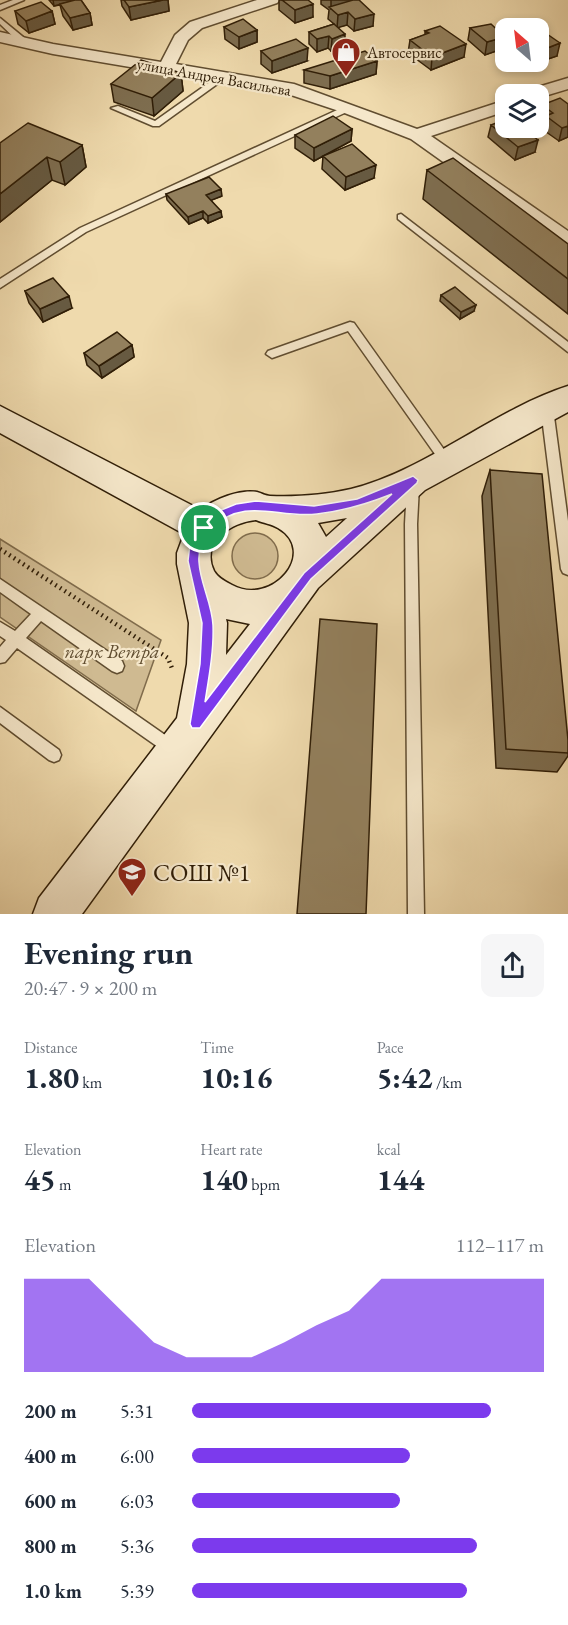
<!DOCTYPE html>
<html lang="en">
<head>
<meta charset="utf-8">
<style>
	:root { --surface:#fff; --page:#f6f6f7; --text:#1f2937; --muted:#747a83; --accent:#7c3aed }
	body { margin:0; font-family:"EB Garamond",serif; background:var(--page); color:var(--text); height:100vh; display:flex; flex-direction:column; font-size:22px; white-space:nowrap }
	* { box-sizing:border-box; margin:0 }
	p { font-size:20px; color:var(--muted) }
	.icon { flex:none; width:33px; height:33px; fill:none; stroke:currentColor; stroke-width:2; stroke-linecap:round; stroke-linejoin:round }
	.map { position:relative; height:914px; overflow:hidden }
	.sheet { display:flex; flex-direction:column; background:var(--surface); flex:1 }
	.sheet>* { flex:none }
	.needle { width:39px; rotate:332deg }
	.buttons { position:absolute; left:495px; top:18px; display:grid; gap:12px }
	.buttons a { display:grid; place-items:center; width:54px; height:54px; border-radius:12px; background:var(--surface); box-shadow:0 3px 9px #0003; font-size:30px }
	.pin { position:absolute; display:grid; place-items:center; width:51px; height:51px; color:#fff; margin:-26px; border:3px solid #fff; border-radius:50%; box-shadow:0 2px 6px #0007 }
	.round { display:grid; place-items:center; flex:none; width:63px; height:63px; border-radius:12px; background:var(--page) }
	.headline { display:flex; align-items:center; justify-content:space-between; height:102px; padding:0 24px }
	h1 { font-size:33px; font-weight:700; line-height:45px }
	.stats { display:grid; grid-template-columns:repeat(3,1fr); gap:9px; height:102px; padding:6px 24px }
	.stats div { display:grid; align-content:center }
	.stats b { font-size:30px; font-weight:700 }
	.stats small { font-size:16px; font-weight:400 }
	.stats p { font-size:16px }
	.chart { height:168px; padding:12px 24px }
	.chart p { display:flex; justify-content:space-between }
	.chart svg { width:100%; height:108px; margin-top:6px; fill:var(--accent); opacity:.7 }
	ul { padding:0 24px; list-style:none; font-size:20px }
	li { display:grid; grid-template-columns:96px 72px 1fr; align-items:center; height:45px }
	li i { height:15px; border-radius:8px; background:var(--accent) }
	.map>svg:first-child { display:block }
	.green { fill:#cfba91; stroke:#806c4c; stroke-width:1.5 }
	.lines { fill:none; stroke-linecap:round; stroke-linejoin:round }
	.lane-casing { stroke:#604d30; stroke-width:3 }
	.street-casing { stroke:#604d30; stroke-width:3 }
	.secondary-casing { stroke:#301e07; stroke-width:3 }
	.path { stroke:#301e07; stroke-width:4.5; stroke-dasharray:1.5 4; stroke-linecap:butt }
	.lane { fill:#f5e7ca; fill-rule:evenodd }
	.street { fill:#f5e7ca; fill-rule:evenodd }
	.secondary { fill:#f5e7ca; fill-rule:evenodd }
	.wall { fill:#7e6e50; stroke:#301e07; stroke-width:1.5 }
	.shaded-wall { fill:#675a41; stroke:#301e07; stroke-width:1.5 }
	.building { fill:#93805d; stroke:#301e07; stroke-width:1.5 }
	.route { fill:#7c3aed; stroke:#fff; stroke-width:1.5; fill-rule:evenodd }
	.labels { text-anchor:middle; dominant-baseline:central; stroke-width:4.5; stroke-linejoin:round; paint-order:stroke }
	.far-poi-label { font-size:16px; fill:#301e07; stroke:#f5e7ca; text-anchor:start }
	.far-street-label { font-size:16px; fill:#301e07; stroke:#f5e7ca }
	.park-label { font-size:20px; font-style:italic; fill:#604d30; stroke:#f5e7ca }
	.near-poi-label { font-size:24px; fill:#301e07; stroke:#f5e7ca; text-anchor:start }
</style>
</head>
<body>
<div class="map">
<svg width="568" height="914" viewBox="0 0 568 914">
	<rect width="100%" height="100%" fill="#efdaad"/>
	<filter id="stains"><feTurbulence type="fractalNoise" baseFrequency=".00333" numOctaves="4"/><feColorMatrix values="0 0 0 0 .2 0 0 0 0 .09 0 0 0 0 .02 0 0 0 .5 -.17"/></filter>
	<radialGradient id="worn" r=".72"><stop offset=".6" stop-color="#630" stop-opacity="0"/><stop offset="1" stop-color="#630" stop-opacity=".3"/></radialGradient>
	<path class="green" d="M232 556a23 23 0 1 1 46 0a23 23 0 1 1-46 0Z
		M0,539L161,640L136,711L0,617Z"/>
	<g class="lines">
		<g class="lane-casing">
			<path id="lane" d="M13,0H24L0,10V5Z
				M0,18L28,41V45H22L0,24Z
				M220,75L227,77L159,126H153L111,108L118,106L155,121Z
				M348,105L351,106V110L86,232L0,288V279L80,228Z
				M401,214L568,342V352L398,219V215Z
				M350,322L354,323L450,458L452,461L450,464H442L348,331L272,358L266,354L268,351Z
				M547,405L553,409L568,521V575L563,573L561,569L541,409Z
				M413,481L417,482L419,486L417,524L424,914H408L405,524L407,486L409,482Z
				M0,579L122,661L124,666L122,671L117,673L112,671L41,621L26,638L178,744L180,749L178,754L173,756L168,754L17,648L5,662L0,663V647L6,640L0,636V622L15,631L31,614L0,592Z
				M0,707L59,750L61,755L59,760L54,762L49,760L0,723Z"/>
		</g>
		<g class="street-casing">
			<path id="street" d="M257,0H280L277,3L202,28L188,40L176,64L294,84L417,129L506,100V111L431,136L568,231V248L561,246L411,139L342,112L285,93L53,54L0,42V32L53,44L161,62L175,35L190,22Z
				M568,78V89L538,98V94H525L528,90Z"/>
		</g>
		<g class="secondary-casing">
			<path id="secondary" d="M568,386V412L425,490L318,588L82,914H33L39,898L177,718L187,664L189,623L177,564V553L184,534L0,433V406L201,510C214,499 240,489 257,492C261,493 266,496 270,496C296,497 325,495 351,489C427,470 493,410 568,386ZM347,518L326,537L318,523ZM256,520C263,523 272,524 278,528C319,552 272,607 232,585C226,582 218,578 214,571C200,542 232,522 256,520ZM226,619L250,624L226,655L227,623Z"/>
		</g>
		<path class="path" d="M0,549L168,658L173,671"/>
		<use href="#lane" class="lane"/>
		<use href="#street" class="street"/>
		<use href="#secondary" class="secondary"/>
	</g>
	<path class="wall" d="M49,0H81L90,13L92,25L73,30L63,16L60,5L54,6Z
		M121,0H168L169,11L131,20L122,6Z
		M279,0H308L313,17L295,23L279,10Z
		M321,0H359L373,26L354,31L347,25L337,27L345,47L331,51L328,48L317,52L309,44V32L334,24L328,19L329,10L321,4Z
		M15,11H52L55,24L29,33L18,24Z
		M224,27L257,30V42L239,49L225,39Z
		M470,28L505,37L502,49L485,55L468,40Z
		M425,31L464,57L431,70L408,53L410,40L425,35Z
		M538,32L557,56L542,61L538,59Z
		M261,51L307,61L272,73L261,64Z
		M377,61L376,74L330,89L304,83V70Z
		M181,73L183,91L154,116L114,102L111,84Z
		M568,104V137L559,141L542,129L544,122L539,118L542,105Z
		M491,125L535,152L515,160L488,137Z
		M352,129L351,141L325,155L374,178L345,190L322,169L323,156L314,161L295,148V135Z
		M0,143L82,145L86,167L65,185L52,180L0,222Z
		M427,170L568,244V314L423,199Z
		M166,194L222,196L211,200L222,217L208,223L203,218L189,224L167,200Z
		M25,291L72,308L43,322L29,303Z
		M441,295L474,311L460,319L440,301Z
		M132,345L134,357L102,378L87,365L84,353Z
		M490,470L568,740V756L557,772L496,768L482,496Z"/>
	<path class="shaded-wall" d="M53,0H76L54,6Z
		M163,0H168L169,11L131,20L129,7Z
		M331,0H356L331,9Z
		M313,4V17L295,23V10Z
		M52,11L55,24L29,33L26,21Z
		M348,12L347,25L337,28L338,15Z
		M90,13L92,25L73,30L70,18Z
		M374,14L373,26L354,31L355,19Z
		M257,30V42L239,49V37Z
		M345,34V47L331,51L332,39Z
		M329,36L328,48L317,52V39Z
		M505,37L502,49L485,55L487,42Z
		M560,43L557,56L542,61L545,49Z
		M466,44L464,57L431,70L432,57Z
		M308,48L307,61L272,73V61Z
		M377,61L376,74L330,89V76Z
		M181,73L183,91L154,116L152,98Z
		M568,126V137L559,141L562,128Z
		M352,129L351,141L314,161V148Z
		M538,140L535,152L515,160L518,147Z
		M82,145L86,167L65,185L60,162Z
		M47,157L52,180L0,222V194Z
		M376,165L374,178L345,190L346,177Z
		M221,189L222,196L207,202L206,195Z
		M203,211V218L189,224L188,217Z
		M221,211L222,217L208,223V216Z
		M69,296L72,308L43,322L40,309Z
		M476,305L474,311L460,319L461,312Z
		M132,345L134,357L102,378L99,366Z"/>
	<path class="building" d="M75,0H81L90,13L70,18L60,4Z
		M124,0H163L129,7Z
		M282,0H308L313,4L295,10Z
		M353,0H359L374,14L355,19L348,12L338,15L329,7Z
		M41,2L52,11L26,21L15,11Z
		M243,19L257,30L239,37L224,27Z
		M334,24L345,34L332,39L329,36L317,39L309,32Z
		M491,24L505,37L487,42L470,28Z
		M440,26L466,44L432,57L410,40L429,33L425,31Z
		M538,32L540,33L544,32L560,43L545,49L538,44Z
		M296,39L308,48L272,61L261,51Z
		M365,51L377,61L330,76L304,70Z
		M141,60L181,73L152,98L111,84Z
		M560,98L568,104V126L562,128L546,116L553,113L542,105Z
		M333,116L352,129L314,148L295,135Z
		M506,119V128H523L538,140L518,147L491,125Z
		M28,123L82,145L60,162L47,157L0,194V143Z
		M352,144L376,165L346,177L323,156Z
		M453,158L568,244V279L427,170Z
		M209,177L221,189L206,195L221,211L208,216L203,211L188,217L166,194Z
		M53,278L69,296L40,309L25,291Z
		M455,287L476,305L461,312L441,295Z
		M117,332L132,345L99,366L84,353Z
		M490,470L542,474L568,740V753L506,749Z
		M320,619L377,624L366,914H297Z"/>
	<path class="route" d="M413,476L418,480L417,483L311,579L200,728H192L190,724L200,664L202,623L188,561L190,544L201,525L214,513L236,504L256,501L314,506L357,499ZM392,494L304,573L205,702C209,677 214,650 213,625C212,603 200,583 199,562C198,550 203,536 211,528C247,496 277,519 317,514C344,511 367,504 392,494Z"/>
	<defs>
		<g id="shop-pin" transform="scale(1.5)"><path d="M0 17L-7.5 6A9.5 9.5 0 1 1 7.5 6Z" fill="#8f2418" stroke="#f5e7ca"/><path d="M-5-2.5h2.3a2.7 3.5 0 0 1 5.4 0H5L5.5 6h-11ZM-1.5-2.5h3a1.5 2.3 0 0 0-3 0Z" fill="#fff"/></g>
		<g id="school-pin" transform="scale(1.5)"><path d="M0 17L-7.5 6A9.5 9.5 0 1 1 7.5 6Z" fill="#8f2418" stroke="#f5e7ca"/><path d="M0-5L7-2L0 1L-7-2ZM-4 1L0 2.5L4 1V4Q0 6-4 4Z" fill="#fff"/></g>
	</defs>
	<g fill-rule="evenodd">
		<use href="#shop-pin" x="346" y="52"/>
		<use href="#school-pin" x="132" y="872"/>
	</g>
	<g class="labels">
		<g class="far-poi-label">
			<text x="367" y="52">Автосервис</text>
		</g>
		<g class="far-street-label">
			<text transform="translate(214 77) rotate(10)">улица Андрея Васильева</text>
		</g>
		<g class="park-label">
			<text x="112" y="651">парк Ветра</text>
		</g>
		<g class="near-poi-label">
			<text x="153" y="872">СОШ №1</text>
		</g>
	</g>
	<rect width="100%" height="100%" filter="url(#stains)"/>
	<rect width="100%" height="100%" fill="url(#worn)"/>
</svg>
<div class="buttons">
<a><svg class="needle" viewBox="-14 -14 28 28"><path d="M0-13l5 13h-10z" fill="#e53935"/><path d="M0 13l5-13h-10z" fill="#747a83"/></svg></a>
<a><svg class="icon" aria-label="layers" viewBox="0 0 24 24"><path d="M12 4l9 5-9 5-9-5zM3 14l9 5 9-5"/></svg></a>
</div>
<div class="pin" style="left:204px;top:528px;background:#1e9e55"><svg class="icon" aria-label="arrive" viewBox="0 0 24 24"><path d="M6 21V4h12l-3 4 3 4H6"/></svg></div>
</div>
<section class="sheet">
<div class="headline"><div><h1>Evening run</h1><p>20:47 · 9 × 200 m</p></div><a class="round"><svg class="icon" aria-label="share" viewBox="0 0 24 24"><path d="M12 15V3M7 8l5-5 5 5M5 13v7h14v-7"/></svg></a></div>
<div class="stats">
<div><p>Distance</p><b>1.80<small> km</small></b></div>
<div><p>Time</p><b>10:16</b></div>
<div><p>Pace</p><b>5:42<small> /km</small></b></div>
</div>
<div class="stats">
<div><p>Elevation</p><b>45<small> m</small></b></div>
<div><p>Heart rate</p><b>140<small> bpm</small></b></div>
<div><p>kcal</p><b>144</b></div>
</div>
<div class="chart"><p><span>Elevation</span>112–117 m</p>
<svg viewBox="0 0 160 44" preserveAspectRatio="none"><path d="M0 44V6L10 6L20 6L30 19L40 32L50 38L60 38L70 38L80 32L90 25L100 19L110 6L120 6L130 6L140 6L150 6L160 6V44z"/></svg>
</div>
<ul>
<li><b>200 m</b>5:31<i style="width:85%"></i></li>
<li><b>400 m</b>6:00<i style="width:62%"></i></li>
<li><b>600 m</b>6:03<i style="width:59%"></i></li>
<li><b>800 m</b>5:36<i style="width:81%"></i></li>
<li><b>1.0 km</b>5:39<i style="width:78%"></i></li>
</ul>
</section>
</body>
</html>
